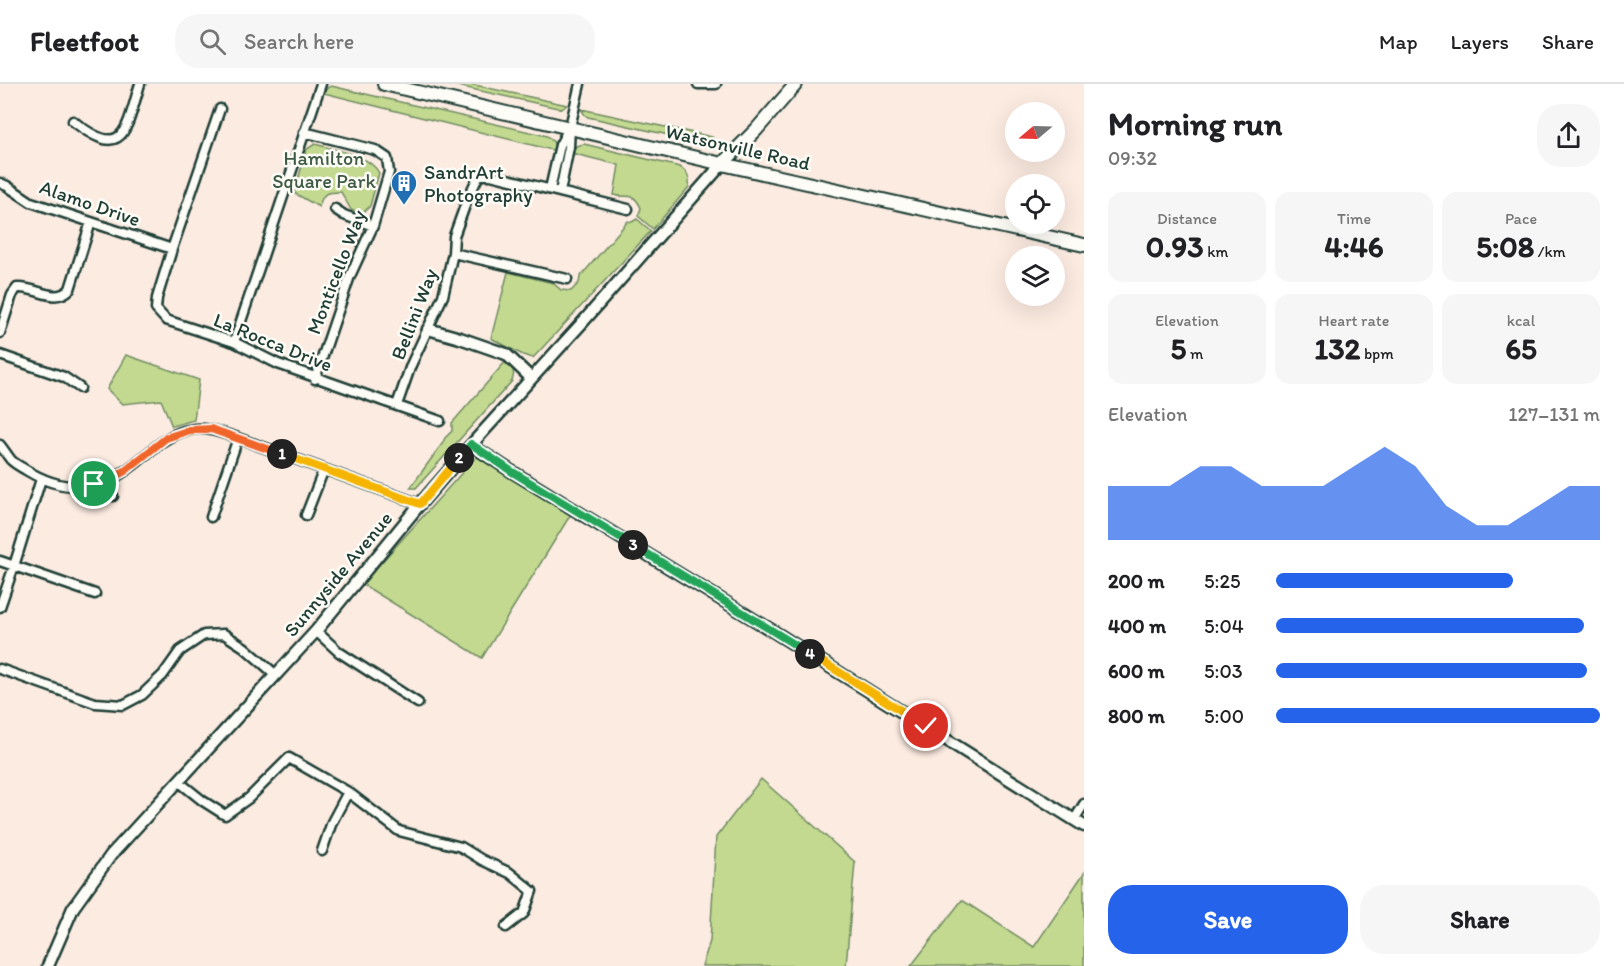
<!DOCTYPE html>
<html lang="en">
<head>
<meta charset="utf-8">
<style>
	:root { --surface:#fff; --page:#f6f6f6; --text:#202124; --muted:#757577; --line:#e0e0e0; --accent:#2563eb }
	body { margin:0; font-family:Itim,sans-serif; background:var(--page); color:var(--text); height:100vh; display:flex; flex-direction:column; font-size:22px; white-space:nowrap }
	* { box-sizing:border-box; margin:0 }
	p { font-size:20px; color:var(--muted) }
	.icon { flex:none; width:33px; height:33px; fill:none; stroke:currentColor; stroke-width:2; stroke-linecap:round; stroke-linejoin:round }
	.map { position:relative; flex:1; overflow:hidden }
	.sheet { display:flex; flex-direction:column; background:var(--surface); width:540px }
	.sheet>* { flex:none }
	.needle { width:39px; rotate:251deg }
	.fabs { position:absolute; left:1005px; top:18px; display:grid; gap:12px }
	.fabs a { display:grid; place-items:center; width:60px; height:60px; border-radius:50%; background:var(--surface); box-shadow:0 6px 24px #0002; font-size:30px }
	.pin { position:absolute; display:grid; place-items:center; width:51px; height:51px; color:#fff; margin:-26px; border:3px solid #fff; border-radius:50%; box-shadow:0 2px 6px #0007 }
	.km { position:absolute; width:30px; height:30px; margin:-15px; border-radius:50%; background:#222; color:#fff; font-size:16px; line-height:30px; text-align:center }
	.round { display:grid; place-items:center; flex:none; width:63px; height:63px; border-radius:24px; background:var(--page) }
	.summary { display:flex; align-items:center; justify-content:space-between; height:102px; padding:0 24px }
	h1 { font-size:33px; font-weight:700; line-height:45px }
	.figures { display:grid; grid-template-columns:repeat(3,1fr); gap:9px; height:102px; padding:6px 24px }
	.figures div { display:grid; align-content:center; border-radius:15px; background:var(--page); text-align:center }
	.figures b { font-size:30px; font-weight:700 }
	.figures small { font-size:16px; font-weight:400 }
	.figures p { font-size:16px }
	.chart { height:168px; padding:12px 24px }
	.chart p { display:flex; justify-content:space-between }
	.chart svg { width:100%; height:108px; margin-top:6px; fill:var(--accent); opacity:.7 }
	.primary-button { display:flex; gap:12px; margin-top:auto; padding:12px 24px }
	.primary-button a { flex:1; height:69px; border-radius:24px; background:var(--accent); color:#fff; font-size:24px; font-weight:700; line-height:69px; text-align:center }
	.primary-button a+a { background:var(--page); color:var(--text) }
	ul { padding:0 24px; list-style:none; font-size:20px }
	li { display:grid; grid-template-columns:96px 72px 1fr; align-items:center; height:45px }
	li i { height:15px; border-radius:8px; background:var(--accent) }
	header { display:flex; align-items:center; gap:36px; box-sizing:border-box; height:84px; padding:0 30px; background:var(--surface); border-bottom:2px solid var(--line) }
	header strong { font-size:28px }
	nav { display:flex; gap:33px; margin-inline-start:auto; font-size:21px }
	.search { width:420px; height:54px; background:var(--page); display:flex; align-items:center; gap:15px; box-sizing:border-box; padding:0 21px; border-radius:24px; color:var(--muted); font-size:22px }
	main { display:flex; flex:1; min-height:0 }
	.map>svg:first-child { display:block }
	.green { fill:#c2d98f; stroke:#708b62; stroke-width:1.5 }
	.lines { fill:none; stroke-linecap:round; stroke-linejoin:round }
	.minor-casing { stroke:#1f3d34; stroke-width:13 }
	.tertiary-casing { stroke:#1f3d34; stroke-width:15 }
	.secondary-casing { stroke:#1f3d34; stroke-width:16 }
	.minor { stroke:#fdfcf7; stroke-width:8 }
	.tertiary { stroke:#fdfcf7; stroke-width:10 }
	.secondary { stroke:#fdfcf7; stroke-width:12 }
	.split-1-casing { stroke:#fff; stroke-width:12 }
	.split-2-casing { stroke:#fff; stroke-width:12 }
	.split-3-casing { stroke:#fff; stroke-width:12 }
	.split-4-casing { stroke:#fff; stroke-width:12 }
	.split-5-casing { stroke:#fff; stroke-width:12 }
	.split-1 { stroke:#f0652b; stroke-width:8 }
	.split-2 { stroke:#f5b400; stroke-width:8 }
	.split-3 { stroke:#22a559; stroke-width:8 }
	.split-4 { stroke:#22a559; stroke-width:8 }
	.split-5 { stroke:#f5b400; stroke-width:8 }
	.labels { text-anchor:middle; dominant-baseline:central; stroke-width:5; stroke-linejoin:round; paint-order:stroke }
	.street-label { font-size:20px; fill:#1f3d34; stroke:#fdfcf7 }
	.park-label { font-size:20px; fill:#405c46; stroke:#fdfcf7 }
	.poi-label { font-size:20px; fill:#1f3d34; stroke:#fdfcf7; text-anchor:start }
</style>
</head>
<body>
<header>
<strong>Fleetfoot</strong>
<div class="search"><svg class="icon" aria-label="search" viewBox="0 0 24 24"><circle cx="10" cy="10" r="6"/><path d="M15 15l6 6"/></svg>Search here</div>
<nav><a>Map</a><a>Layers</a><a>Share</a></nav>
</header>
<main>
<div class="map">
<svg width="1084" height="882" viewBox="0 0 1084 882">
	<rect width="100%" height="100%" fill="#fcebe1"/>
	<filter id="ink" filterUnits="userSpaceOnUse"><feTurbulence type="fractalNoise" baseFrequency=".0167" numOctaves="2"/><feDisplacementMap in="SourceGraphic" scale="12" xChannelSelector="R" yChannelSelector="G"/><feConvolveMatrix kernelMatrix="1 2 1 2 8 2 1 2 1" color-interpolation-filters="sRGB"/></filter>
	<g filter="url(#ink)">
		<path class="green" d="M449,0H470L567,21L562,25L558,24Z
			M331,2L547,52C553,56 555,59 556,67L324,9L327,4Z
			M581,25L712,53L718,62L588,33L585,31Z
			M315,60C335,66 369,70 379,89L370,122L362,130L351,126L341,108C326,108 323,108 319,123L294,109L307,65Z
			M584,60L680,83C688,88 690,94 689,103L653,145L638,132L641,124C633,106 627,115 614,111L619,81L571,69L576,62Z
			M637,135L651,147L533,274L523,271L491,254L508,188L553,199L561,206L571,207L579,199L580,193L628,137L632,138Z
			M126,271L199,296L194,336L172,342L161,316L122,320L107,305Z
			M506,277C514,283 515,289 512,297L416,404H410L442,360L445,354L452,347V339Z
			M477,372L571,430L482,574L362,500Z
			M761,695L855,778L846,882H702L710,857L716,753Z
			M1084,789V882H911L962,816L1034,863Z"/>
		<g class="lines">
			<g class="minor-casing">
				<path id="minor" d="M698,0H716
					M220,25L172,165L157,214L156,225L166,236L234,258L278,280L440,337
					M73,37C125,78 126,45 140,0
					M304,48L375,66L387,74L389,88L373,142L350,192L315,295
					M0,99L7,102L31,118L172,165
					M550,105L560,61L568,46
					M560,108L569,63L570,43L580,0
					M335,125L344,131L373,142
					M453,169L567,195
					M0,249L12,211L17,204C36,202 54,221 70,205L91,138
					M234,258L321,0
					M0,271L64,293L80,304
					M397,321L411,281L443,212L453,169L454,152L467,116L479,91H491L628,125
					M0,361C4,366 7,371 11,376C15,380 21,383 26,386C58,406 92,409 125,387C147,373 162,351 189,346C207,342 222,349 238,354L420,420
					M106,397L113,412
					M306,431L324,385
					M211,433L238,354
					M0,477L95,510
					M0,523L14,482L41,395
					M316,547L339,568L418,619
					M0,585L95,619L123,621L142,611L163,591L180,567L204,551L224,550L244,563L276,591
					M178,697L203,717L225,731L249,714L289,674L348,708L399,747L461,763L482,776L510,789L532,807L524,829L506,843
					M1074,736L1084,720
					M322,767L332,738L348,708"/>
			</g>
			<g class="tertiary-casing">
				<path id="tertiary" d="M428,245L460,254L506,270L531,294
					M471,361L511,387L776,549L1084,742
					M48,882L73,824L111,771L316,547L420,420L471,361L582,239L722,80"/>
			</g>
			<g class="secondary-casing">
				<path id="secondary" d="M384,0L722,80L1084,161
					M722,80L756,46L796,0"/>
			</g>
			<use href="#minor" class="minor"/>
			<use href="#tertiary" class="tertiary"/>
			<use href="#secondary" class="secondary"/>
		</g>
	</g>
	<g class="lines" filter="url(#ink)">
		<g class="split-1-casing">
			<path id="split-1" d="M94,400L106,397L125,387L166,354L190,346L211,345L282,370"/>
		</g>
		<g class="split-2-casing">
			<path id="split-2" d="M282,370L420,420L459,374"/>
		</g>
		<g class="split-3-casing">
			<path id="split-3" d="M459,374L471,360L511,387L633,461"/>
		</g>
		<g class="split-4-casing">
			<path id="split-4" d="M633,461L810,570"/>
		</g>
		<g class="split-5-casing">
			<path id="split-5" d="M810,570L926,642"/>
		</g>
		<use href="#split-1" class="split-1"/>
		<use href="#split-2" class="split-2"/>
		<use href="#split-3" class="split-3"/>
		<use href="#split-4" class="split-4"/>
		<use href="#split-5" class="split-5"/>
	</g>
	<defs>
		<g id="building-pin" transform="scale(1.35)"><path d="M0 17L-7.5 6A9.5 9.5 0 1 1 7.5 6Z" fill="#1f6fb2" stroke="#fdfcf7"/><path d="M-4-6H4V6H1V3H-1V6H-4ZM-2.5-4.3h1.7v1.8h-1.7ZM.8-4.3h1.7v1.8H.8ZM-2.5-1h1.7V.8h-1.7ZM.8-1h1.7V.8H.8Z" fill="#fff"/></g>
	</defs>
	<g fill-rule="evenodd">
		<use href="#building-pin" x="404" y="99"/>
	</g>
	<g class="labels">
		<g class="street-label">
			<text transform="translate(738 63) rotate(13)">Watsonville Road</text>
			<text transform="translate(90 119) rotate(19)">Alamo Drive</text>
			<text transform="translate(336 188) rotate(-69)">Monticello Way</text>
			<text transform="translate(414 230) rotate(-69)">Bellini Way</text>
			<text transform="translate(273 258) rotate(22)">La Rocca Drive</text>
			<text transform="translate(338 490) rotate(-50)">Sunnyside Avenue</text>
		</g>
		<g class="park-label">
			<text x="324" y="74">Hamilton<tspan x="324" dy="23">Square Park</tspan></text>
		</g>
		<g class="poi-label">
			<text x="424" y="88">SandrArt<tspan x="424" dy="23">Photography</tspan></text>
		</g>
	</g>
</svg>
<div class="fabs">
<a><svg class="needle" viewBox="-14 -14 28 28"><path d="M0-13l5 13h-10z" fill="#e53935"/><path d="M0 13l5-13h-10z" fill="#757577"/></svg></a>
<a><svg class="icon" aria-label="locate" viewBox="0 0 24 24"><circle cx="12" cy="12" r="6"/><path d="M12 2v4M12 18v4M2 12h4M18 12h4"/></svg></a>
<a><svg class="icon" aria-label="layers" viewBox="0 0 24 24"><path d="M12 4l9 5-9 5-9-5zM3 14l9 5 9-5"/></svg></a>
</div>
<div class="pin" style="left:94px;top:400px;background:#1e9e55"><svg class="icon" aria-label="arrive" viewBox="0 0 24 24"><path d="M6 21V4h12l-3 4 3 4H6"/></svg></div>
<div class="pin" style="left:926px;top:642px;background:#d93025"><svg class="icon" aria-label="check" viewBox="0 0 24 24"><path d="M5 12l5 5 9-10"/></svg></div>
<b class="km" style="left:282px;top:370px">1</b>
<b class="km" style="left:459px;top:374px">2</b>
<b class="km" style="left:633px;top:461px">3</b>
<b class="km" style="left:810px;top:570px">4</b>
</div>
<section class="sheet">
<div class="summary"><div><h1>Morning run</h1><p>09:32</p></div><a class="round"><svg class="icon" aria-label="share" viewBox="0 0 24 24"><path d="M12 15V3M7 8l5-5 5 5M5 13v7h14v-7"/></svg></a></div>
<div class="figures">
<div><p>Distance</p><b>0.93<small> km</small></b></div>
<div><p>Time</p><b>4:46</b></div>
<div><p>Pace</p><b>5:08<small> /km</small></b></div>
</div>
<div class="figures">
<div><p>Elevation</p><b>5<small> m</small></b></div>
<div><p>Heart rate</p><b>132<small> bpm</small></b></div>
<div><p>kcal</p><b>65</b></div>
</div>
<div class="chart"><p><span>Elevation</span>127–131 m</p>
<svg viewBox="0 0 160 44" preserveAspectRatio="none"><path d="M0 44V22L10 22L20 22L30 14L40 14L50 22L60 22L70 22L80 14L90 6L100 14L110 30L120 38L130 38L140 30L150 22L160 22V44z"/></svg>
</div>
<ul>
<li><b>200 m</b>5:25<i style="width:73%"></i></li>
<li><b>400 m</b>5:04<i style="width:95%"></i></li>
<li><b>600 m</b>5:03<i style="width:96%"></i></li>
<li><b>800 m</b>5:00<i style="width:100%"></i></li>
</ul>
<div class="primary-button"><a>Save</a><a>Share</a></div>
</section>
</main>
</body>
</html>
